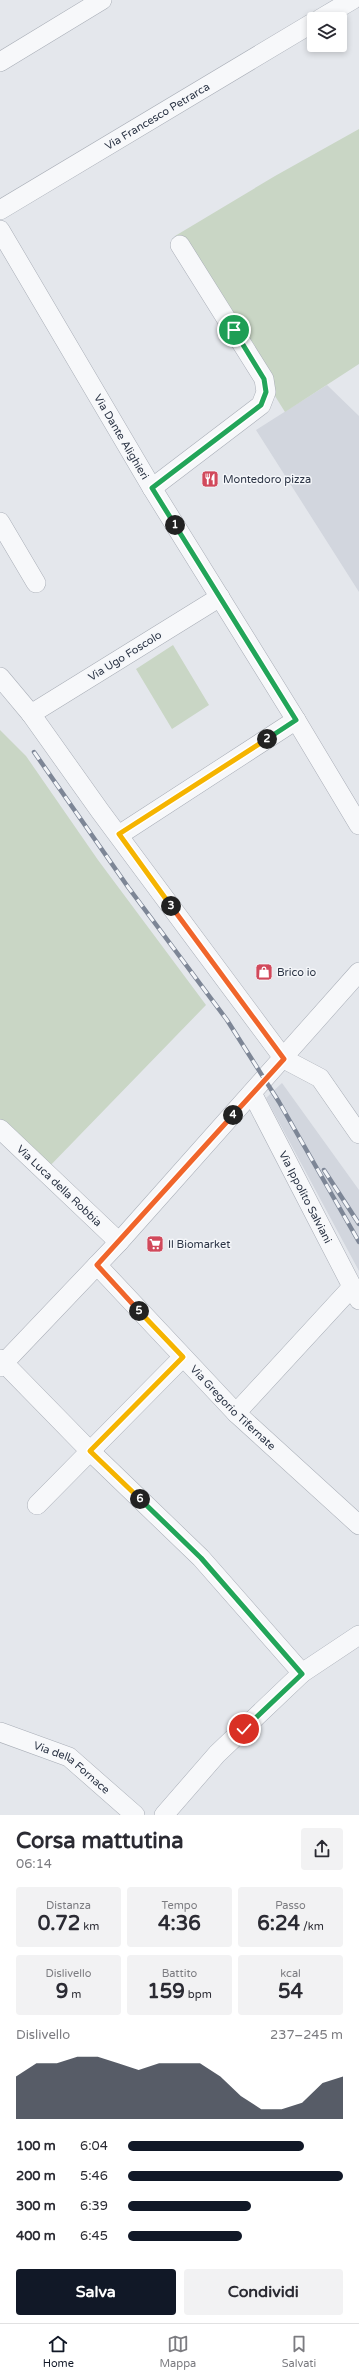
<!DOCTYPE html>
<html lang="it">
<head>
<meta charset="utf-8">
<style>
	:root { --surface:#fff; --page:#f2f2f3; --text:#2b2b33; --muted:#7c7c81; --line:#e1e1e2; --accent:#111827 }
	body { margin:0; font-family:"Varela Round",sans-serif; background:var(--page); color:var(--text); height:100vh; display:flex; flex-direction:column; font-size:15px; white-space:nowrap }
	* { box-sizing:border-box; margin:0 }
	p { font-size:13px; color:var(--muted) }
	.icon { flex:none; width:22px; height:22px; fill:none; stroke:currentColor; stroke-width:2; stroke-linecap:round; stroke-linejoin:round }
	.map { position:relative; height:1815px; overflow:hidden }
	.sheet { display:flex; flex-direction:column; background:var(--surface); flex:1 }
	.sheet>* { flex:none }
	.fabs { position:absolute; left:307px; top:12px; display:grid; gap:8px }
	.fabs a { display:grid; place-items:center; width:40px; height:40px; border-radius:4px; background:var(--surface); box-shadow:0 2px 6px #0003; font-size:20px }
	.pin { position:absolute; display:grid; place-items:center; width:34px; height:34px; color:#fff; margin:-17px; border:2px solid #fff; border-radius:50%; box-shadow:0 1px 4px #0007 }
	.km { position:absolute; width:20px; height:20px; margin:-10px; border-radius:50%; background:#222; color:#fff; font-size:11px; line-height:20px; text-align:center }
	.round { display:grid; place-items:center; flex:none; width:42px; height:42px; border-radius:4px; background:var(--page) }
	.summary { display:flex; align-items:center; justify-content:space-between; height:68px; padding:0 16px }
	h1 { font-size:22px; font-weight:700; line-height:30px }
	.figures { display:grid; grid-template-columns:repeat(3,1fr); gap:6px; height:68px; padding:4px 16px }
	.figures div { display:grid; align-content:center; border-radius:4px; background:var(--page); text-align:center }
	.figures b { font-size:20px; font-weight:700 }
	.figures small { font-size:11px; font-weight:400 }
	.figures p { font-size:11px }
	.chart { height:112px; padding:8px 16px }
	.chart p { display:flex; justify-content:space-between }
	.chart svg { width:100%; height:72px; margin-top:4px; fill:var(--accent); opacity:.7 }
	.cta { display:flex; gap:8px; margin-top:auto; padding:8px 16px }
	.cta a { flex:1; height:46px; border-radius:4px; background:var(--accent); color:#fff; font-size:16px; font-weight:700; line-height:46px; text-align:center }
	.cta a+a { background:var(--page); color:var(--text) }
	ul { padding:0 16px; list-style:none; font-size:13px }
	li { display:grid; grid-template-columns:64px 48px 1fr; align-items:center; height:30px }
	li i { height:10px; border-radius:5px; background:var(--accent) }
	.dock { display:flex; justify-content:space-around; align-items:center; height:56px; border-top:1px solid var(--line); background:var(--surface); font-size:11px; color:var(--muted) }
	.dock a { display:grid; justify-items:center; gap:2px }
	.dock .current { color:var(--accent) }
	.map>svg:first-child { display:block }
	.built { fill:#d2d6de }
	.green { fill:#c9d6c5 }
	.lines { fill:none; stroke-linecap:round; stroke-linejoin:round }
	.street-casing { stroke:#a9aeb7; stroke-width:20 }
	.street { stroke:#f7f8fa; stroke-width:19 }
	.rail-casing { stroke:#7d8696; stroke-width:4.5 }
	.rail { stroke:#f4f6f9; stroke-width:3; stroke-dasharray:9; stroke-linecap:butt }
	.split-1-casing { stroke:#fff; stroke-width:8 }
	.split-2-casing { stroke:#fff; stroke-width:8 }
	.split-3-casing { stroke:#fff; stroke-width:8 }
	.split-4-casing { stroke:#fff; stroke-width:8 }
	.split-5-casing { stroke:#fff; stroke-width:8 }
	.split-6-casing { stroke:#fff; stroke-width:8 }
	.split-7-casing { stroke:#fff; stroke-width:8 }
	.split-1 { stroke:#22a559; stroke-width:5 }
	.split-2 { stroke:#22a559; stroke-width:5 }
	.split-3 { stroke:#f5b400; stroke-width:5 }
	.split-4 { stroke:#f0652b; stroke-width:5 }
	.split-5 { stroke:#f0652b; stroke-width:5 }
	.split-6 { stroke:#f5b400; stroke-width:5 }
	.split-7 { stroke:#22a559; stroke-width:5 }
	.labels { text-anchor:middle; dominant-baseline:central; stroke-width:3; stroke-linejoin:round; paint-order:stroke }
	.street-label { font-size:11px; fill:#2b3445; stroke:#f4f6f9 }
	.poi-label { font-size:11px; fill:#2b3445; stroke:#f4f6f9; text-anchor:start }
</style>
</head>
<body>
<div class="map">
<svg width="359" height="1815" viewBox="0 0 359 1815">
	<rect width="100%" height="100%" fill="#e4e7ec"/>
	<path class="built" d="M327,385L359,416V592L256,430Z
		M282,1083L359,1190V1271L266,1098Z"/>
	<path class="green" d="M359,129V364L285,412L175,236L275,176Z
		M173,645L209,705L172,729L136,669Z
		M0,730L26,756L98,860L206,1005L44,1172L0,1129Z"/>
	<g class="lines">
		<g class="street-casing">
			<g id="street">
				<path d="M320,19L352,0"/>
				<path d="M0,62L102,0"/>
				<path id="s1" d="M0,210L314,22"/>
				<path id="s2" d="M0,230L152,488L296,720L359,825"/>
				<path d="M152,488L261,405L266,392L264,379L180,245"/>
				<path d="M0,522L36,583"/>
				<path d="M220,597L31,714L100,811L284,1059L320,1078L359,1134"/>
				<path d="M0,677L31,714"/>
				<path d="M119,835L296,720"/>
				<path id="s3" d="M252,1093L359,1300"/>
				<path id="s4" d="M0,1129L119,1242"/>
				<path id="s5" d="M97,1265L236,1413L359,1525"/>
				<path d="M0,1359L90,1451L201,1558L302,1673"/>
				<path d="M0,1367L119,1242L359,972"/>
				<path d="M236,1413L352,1287"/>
				<path d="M37,1505L183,1357"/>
				<path id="s6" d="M0,1732L69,1757L135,1815"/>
				<path d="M164,1815L217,1754L302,1673L359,1635"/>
			</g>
		</g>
		<use href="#street" class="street"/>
		<g class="rail-casing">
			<path id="rail" d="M34,752L128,887L227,1020L279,1102L359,1242
				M324,1170L359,1224"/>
		</g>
		<use href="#rail" class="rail"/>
	</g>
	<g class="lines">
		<g class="split-1-casing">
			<path id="split-1" d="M175,525L152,488L261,405L266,392L264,379L234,330"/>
		</g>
		<g class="split-2-casing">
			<path id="split-2" d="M175,525L296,720L267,739"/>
		</g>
		<g class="split-3-casing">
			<path id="split-3" d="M171,906L119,834L267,739"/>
		</g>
		<g class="split-4-casing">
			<path id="split-4" d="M171,906L284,1059L233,1115"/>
		</g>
		<g class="split-5-casing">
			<path id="split-5" d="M139,1311L97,1265L233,1115"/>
		</g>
		<g class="split-6-casing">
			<path id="split-6" d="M139,1311L183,1357L90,1451L140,1499"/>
		</g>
		<g class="split-7-casing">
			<path id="split-7" d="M140,1499L201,1558L302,1674L244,1729"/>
		</g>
		<use href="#split-1" class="split-1"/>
		<use href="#split-2" class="split-2"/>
		<use href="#split-3" class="split-3"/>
		<use href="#split-4" class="split-4"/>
		<use href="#split-5" class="split-5"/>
		<use href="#split-6" class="split-6"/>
		<use href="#split-7" class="split-7"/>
	</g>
	<defs>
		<g id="restaurant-square" transform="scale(0.9)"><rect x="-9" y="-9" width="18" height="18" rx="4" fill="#d1495b" stroke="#f4f6f9"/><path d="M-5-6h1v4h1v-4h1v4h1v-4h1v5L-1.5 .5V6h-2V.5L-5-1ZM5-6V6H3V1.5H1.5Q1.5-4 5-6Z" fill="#fff"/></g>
		<g id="shop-square" transform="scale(0.9)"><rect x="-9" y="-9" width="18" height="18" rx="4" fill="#d1495b" stroke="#f4f6f9"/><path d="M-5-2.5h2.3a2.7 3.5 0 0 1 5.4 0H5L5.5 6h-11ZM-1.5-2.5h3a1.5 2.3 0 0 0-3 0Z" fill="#fff"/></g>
		<g id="supermarket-square" transform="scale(0.9)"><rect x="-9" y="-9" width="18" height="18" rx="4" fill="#d1495b" stroke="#f4f6f9"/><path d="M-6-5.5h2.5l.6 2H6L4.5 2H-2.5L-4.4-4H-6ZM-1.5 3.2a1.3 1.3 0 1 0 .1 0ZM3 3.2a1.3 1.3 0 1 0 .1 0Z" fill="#fff"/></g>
	</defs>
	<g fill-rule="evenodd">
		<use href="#restaurant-square" x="210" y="479"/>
		<use href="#shop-square" x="264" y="972"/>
		<use href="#supermarket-square" x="155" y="1244"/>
	</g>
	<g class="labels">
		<g class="street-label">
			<text stroke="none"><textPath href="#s1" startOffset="183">Via Francesco Petrarca</textPath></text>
			<text stroke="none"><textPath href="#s2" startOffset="240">Via Dante Alighieri</textPath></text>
			<text transform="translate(125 656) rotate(-32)">Via Ugo Foscolo</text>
			<text stroke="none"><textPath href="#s4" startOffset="82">Via Luca della Robbia</textPath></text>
			<text stroke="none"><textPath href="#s3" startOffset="117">Via Ippolito Salviani</textPath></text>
			<text stroke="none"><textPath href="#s5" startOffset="197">Via Gregorio Tifernate</textPath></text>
			<text stroke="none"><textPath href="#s6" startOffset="81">Via della Fornace</textPath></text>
		</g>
		<g class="poi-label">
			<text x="223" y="479">Montedoro pizza</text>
			<text x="277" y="972">Brico io</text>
			<text x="168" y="1244">Il Biomarket</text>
		</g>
	</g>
</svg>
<div class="fabs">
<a><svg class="icon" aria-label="layers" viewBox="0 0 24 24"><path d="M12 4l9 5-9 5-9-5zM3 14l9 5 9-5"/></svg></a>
</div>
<div class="pin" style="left:234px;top:330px;background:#1e9e55"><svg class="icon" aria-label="arrive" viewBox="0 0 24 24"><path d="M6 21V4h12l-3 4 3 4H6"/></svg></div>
<div class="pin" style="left:244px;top:1729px;background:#d93025"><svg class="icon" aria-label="check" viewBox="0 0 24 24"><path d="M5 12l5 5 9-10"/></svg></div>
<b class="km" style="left:175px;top:525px">1</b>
<b class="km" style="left:267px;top:739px">2</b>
<b class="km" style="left:171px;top:906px">3</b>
<b class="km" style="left:233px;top:1115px">4</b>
<b class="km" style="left:139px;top:1311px">5</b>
<b class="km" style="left:140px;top:1499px">6</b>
</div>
<section class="sheet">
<div class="summary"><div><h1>Corsa mattutina</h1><p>06:14</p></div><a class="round"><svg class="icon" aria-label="share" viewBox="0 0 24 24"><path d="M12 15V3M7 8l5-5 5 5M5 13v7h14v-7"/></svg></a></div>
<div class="figures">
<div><p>Distanza</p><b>0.72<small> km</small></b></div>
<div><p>Tempo</p><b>4:36</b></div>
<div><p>Passo</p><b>6:24<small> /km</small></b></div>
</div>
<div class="figures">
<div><p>Dislivello</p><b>9<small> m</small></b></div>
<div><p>Battito</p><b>159<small> bpm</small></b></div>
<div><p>kcal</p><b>54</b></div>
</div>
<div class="chart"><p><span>Dislivello</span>237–245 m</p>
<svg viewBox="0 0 160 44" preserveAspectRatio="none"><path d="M0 44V18L10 10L20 10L30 6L40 6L50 10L60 14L70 10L80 10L90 10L100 18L110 30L120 38L130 38L140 34L150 22L160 18V44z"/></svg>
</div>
<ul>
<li><b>100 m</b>6:04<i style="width:82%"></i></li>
<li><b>200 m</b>5:46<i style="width:100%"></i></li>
<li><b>300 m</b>6:39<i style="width:57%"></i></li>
<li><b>400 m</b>6:45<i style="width:53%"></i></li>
</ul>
<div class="cta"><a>Salva</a><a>Condividi</a></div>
</section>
<nav class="dock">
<a class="current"><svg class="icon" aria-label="home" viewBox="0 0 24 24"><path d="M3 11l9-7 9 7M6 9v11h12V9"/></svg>Home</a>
<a><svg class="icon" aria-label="map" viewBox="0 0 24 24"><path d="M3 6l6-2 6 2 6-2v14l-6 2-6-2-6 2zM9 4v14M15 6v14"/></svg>Mappa</a>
<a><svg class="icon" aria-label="saved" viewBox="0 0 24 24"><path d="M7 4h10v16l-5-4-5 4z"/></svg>Salvati</a>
</nav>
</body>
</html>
